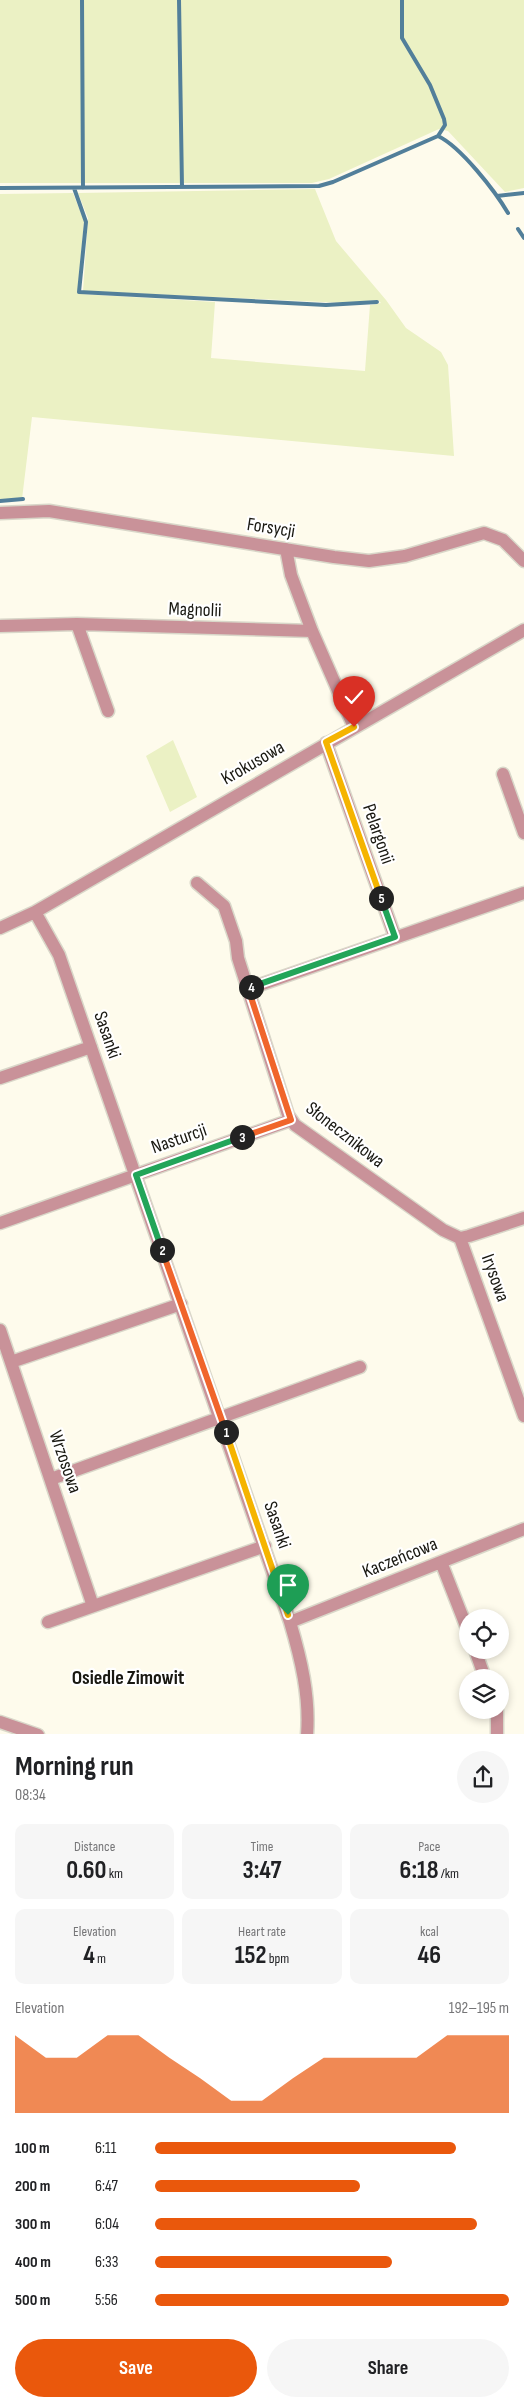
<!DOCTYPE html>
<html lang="en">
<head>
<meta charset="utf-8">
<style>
	:root { --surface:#fff; --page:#f6f6f6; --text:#202124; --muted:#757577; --accent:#ea580c }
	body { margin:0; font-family:"Sofia Sans Condensed",sans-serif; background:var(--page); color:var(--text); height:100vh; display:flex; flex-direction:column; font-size:19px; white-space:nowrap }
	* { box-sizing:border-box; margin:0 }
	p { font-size:16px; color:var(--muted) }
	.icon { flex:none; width:28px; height:28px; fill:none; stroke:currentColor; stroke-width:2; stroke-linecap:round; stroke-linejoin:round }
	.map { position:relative; height:1734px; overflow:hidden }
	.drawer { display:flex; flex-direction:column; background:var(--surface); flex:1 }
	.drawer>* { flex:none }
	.buttons { position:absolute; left:459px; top:1609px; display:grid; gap:10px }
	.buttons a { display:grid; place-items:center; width:50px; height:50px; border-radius:50%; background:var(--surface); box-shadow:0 2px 8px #0003; font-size:25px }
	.pin { position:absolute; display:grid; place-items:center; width:42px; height:42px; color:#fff; margin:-51px -21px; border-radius:50% 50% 50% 0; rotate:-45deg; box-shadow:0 0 5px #0007 }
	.pin .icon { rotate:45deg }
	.km { position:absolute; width:25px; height:25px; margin:-12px; border-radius:50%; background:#222; color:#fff; font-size:14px; line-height:25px; text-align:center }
	.round { display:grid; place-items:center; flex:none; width:52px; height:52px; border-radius:26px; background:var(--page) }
	.overview { display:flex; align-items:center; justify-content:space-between; height:85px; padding:0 15px }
	h1 { font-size:28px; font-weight:700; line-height:38px }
	.figures { display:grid; grid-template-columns:repeat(3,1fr); gap:8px; height:85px; padding:5px 15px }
	.figures div { display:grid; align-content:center; border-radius:10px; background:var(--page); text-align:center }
	.figures b { font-size:25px; font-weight:700 }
	.figures small { font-size:14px; font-weight:400 }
	.figures p { font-size:14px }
	.chart { height:140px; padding:10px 15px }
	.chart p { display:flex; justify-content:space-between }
	.chart svg { width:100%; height:90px; margin-top:5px; fill:var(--accent); opacity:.7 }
	.cta { display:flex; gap:10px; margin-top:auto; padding:10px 15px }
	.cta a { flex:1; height:58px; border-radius:30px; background:var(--accent); color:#fff; font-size:20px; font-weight:700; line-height:58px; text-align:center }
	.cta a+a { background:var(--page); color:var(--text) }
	ul { padding:0 15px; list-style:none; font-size:16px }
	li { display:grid; grid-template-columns:80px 60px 1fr; align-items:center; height:38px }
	li i { height:12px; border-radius:6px; background:var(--accent) }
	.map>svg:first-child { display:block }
	.green { fill:#ebf1c4 }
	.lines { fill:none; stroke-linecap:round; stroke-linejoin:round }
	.stream { stroke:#527f9a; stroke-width:4 }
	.minor-casing { stroke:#d9d7c9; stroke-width:15 }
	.tertiary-casing { stroke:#d9d7c9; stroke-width:15 }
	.minor { stroke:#c99299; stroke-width:12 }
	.tertiary { stroke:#c99299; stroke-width:12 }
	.split-1-casing { stroke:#fff; stroke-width:10 }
	.split-2-casing { stroke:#fff; stroke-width:10 }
	.split-3-casing { stroke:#fff; stroke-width:10 }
	.split-4-casing { stroke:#fff; stroke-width:10 }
	.split-5-casing { stroke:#fff; stroke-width:10 }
	.split-6-casing { stroke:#fff; stroke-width:10 }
	.split-1 { stroke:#f5b400; stroke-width:6 }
	.split-2 { stroke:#f0652b; stroke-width:6 }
	.split-3 { stroke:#22a559; stroke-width:6 }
	.split-4 { stroke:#f0652b; stroke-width:6 }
	.split-5 { stroke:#22a559; stroke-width:6 }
	.split-6 { stroke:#f5b400; stroke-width:6 }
	.labels { text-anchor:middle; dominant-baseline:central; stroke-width:4.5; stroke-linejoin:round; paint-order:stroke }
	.street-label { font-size:19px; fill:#191811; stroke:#fff }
	.neighbourhood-label { font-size:20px; font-weight:bold; fill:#191811; stroke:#fff }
</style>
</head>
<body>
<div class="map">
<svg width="524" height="1735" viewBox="0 0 524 1735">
	<rect width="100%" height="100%" fill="#fefbec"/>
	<path class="green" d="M0,0H524V188L505,192L448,131L439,129L329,179L312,183H0Z
		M315,189L336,241L386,300L406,328L441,352L448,365L454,456L32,417L22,499H0V194L73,193L84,221L78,290L81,294L215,302L211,358L365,371L370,305L381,303L378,300L344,303L83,291L88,218L78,193Z
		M173,740L197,797L170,812L146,756Z"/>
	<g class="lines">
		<path class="stream" d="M82,0L83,188
			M179,0L182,187
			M402,0V38L430,85L444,119L445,125L438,136
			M0,188L319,186L333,182L438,136C461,147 495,191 508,213
			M74,188L86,222L79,292L326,305L377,302
			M497,196L524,193
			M518,229L524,238
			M0,501L23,499"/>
		<g class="minor-casing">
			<path id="minor" d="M0,513L49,511L334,557L369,561L405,556L484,533L503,540L524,561
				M286,549L291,575L312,631L354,727
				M77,624L108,711
				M0,626L77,624L312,631
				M326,743L395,937
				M503,774L524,833
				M197,883L224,906L236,941L238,958L288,1115L295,1125L443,1230L460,1238L469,1236L524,1218
				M35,912L59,955L290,1622C301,1659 310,1696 307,1735
				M0,928L35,912L524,630
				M248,989L524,893
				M0,1078L91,1047
				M0,1223L291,1120
				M460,1238L524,1416
				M0,1330L93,1606
				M11,1362L181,1304
				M51,1479L360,1367
				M441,1562L468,1631
				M48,1622L265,1546
				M290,1622L524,1529
				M475,1650L485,1678
				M497,1710V1735"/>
		</g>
		<g class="tertiary-casing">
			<path id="tertiary" d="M0,1722L38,1735"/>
		</g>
		<use href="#minor" class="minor"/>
		<use href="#tertiary" class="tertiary"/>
	</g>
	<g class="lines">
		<g class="split-1-casing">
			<path id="split-1" d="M226,1432L288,1615"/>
		</g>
		<g class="split-2-casing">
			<path id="split-2" d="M162,1250L226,1432"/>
		</g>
		<g class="split-3-casing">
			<path id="split-3" d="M162,1250L136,1175L242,1137"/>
		</g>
		<g class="split-4-casing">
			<path id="split-4" d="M242,1137L291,1120L248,988L251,987"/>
		</g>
		<g class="split-5-casing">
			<path id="split-5" d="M251,987L395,937L381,898"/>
		</g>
		<g class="split-6-casing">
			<path id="split-6" d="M354,727L326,742L381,898"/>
		</g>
		<use href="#split-1" class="split-1"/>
		<use href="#split-2" class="split-2"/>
		<use href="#split-3" class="split-3"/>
		<use href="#split-4" class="split-4"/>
		<use href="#split-5" class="split-5"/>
		<use href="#split-6" class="split-6"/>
	</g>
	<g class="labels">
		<g class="street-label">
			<text transform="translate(271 528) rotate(9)">Forsycji</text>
			<text transform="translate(195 610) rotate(2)">Magnolii</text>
			<text transform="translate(253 763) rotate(-30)">Krokusowa</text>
			<text transform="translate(378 834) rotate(71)">Pelargonii</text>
			<text transform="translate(107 1035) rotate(71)">Sasanki</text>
			<text transform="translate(345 1135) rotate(38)">Słonecznikowa</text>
			<text transform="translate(179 1139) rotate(-19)">Nasturcji</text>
			<text transform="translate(495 1278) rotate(70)">Irysowa</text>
			<text transform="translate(65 1462) rotate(71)">Wrzosowa</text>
			<text transform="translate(277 1525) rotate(71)">Sasanki</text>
			<text transform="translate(400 1558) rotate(-22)">Kaczeńcowa</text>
		</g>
		<g class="neighbourhood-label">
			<text x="128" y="1678">Osiedle Zimowit</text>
		</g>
	</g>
</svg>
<div class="buttons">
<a><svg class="icon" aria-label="locate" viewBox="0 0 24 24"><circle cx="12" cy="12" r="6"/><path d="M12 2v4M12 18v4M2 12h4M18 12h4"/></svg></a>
<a><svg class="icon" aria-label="layers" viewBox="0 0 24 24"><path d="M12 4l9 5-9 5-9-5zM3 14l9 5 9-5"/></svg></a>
</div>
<div class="pin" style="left:288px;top:1615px;background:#1e9e55"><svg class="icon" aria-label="arrive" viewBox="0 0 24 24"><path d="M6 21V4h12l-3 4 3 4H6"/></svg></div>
<div class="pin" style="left:354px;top:727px;background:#d93025"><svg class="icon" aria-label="check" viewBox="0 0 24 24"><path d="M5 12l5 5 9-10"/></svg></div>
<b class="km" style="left:226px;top:1432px">1</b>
<b class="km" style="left:162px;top:1250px">2</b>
<b class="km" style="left:242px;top:1137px">3</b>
<b class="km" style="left:251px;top:987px">4</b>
<b class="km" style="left:381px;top:898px">5</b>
</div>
<section class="drawer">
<div class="overview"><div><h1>Morning run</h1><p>08:34</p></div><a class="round"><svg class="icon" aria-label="share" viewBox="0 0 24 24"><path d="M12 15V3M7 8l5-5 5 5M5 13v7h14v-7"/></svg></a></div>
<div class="figures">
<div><p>Distance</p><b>0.60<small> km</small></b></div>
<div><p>Time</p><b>3:47</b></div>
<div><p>Pace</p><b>6:18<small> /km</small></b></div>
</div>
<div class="figures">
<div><p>Elevation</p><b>4<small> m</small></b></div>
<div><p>Heart rate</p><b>152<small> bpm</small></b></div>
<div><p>kcal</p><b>46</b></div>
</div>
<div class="chart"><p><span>Elevation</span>192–195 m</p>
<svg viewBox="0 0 160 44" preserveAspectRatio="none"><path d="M0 44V6L10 17L20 17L30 6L40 6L50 17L60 27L70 38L80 38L90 27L100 17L110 17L120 17L130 17L140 6L150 6L160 6V44z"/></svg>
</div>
<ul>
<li><b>100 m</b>6:11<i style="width:85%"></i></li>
<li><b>200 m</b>6:47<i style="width:58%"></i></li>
<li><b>300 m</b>6:04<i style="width:91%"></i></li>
<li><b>400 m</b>6:33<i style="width:67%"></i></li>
<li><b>500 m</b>5:56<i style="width:100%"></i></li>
</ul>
<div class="cta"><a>Save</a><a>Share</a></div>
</section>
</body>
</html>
